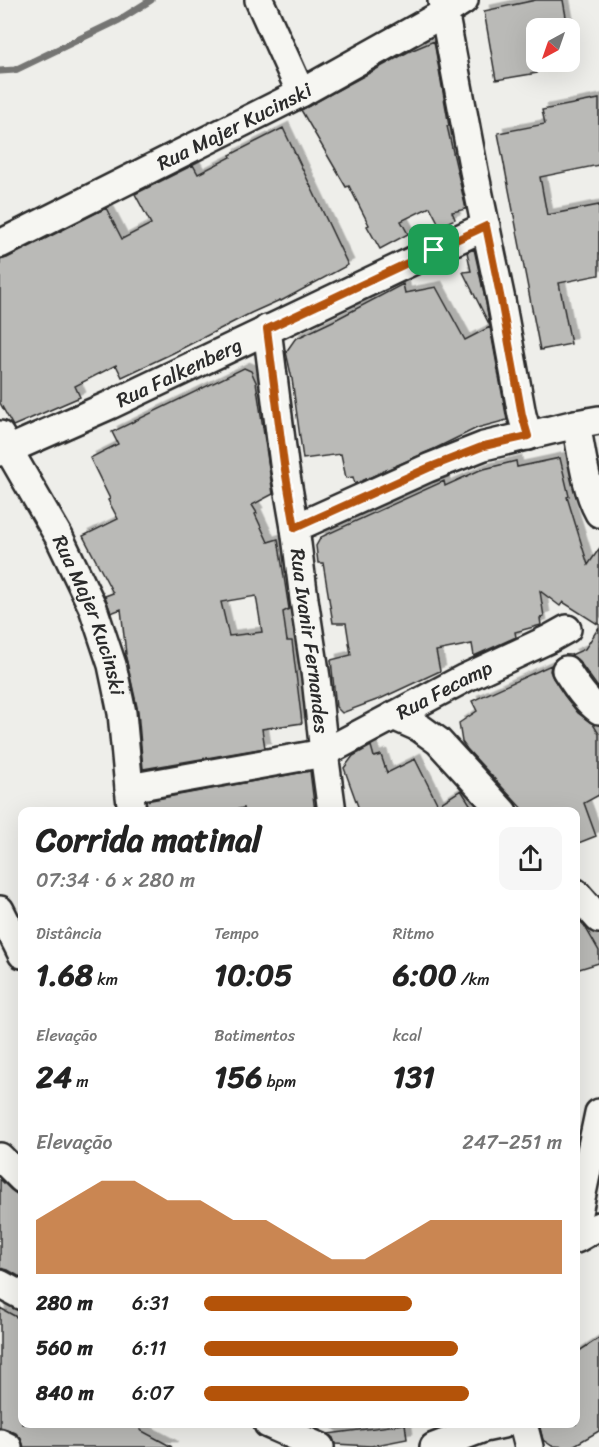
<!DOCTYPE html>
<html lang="pt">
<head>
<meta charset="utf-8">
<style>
	:root { --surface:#fff; --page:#f6f6f6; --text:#222; --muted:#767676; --accent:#b45309 }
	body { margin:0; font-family:Sriracha,sans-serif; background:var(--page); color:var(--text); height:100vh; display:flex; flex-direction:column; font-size:22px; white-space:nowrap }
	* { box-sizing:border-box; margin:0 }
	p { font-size:20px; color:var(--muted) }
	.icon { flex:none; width:33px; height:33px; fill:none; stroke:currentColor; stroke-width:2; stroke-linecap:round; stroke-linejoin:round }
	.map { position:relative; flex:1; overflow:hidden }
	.drawer { position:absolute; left:18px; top:807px; width:562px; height:621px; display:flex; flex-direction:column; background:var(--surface); border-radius:12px; box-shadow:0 6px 24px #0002 }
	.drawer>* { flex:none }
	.needle { width:39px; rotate:220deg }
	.tools { position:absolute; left:526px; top:18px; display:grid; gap:12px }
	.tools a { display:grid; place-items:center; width:54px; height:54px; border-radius:12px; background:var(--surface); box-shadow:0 6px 24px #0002; font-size:30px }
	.pin { position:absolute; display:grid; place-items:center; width:51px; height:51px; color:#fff; margin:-26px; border-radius:12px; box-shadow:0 3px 9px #0006 }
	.round { display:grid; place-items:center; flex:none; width:63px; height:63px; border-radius:12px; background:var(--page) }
	.head { display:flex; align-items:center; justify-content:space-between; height:102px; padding:0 18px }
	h1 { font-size:33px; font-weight:700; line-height:45px }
	.stats { display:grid; grid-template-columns:repeat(3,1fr); gap:9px; height:102px; padding:6px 18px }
	.stats div { display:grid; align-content:center }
	.stats b { font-size:30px; font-weight:700 }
	.stats small { font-size:16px; font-weight:400 }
	.stats p { font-size:16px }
	.chart { height:168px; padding:12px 18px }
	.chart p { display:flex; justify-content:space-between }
	.chart svg { width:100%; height:108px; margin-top:6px; fill:var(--accent); opacity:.7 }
	ul { padding:0 18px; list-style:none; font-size:20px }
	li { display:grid; grid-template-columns:96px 72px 1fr; align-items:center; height:45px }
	li i { height:15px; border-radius:8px; background:var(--accent) }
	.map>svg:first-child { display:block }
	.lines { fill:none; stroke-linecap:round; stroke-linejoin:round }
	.stream { stroke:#757573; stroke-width:7 }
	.building { fill:#babab7; stroke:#2b2b2b; stroke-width:1.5; fill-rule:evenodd; filter:url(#shadow) }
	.minor-casing { stroke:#2b2b2b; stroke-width:32 }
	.minor { stroke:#f6f6f2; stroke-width:27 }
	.route-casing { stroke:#fff; stroke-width:12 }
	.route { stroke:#b45309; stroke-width:8 }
	.labels { text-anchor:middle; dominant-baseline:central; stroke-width:4.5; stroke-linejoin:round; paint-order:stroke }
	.street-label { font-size:20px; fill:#2b2b2b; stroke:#f6f6f2 }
</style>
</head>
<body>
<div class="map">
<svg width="599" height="1447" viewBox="0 0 599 1447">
	<defs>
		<filter id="shadow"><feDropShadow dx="5.5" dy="-5.5" stdDeviation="0" flood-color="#0004"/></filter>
	</defs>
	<rect width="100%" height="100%" fill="#eeeeea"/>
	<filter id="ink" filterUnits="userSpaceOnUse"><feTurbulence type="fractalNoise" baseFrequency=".0167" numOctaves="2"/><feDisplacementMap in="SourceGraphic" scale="12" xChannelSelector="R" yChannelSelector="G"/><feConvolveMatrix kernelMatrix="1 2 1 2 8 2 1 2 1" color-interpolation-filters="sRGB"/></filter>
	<g filter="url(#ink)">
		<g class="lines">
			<path class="stream" d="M0,71L15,70L119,20L151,0"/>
		</g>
		<path class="building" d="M536,0H563L568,28H537V73L496,80L484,11Z
			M434,41L449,126H447L466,209L452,212L455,219L440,226L430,207L401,221L408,234L380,249L367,226L369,225L349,186L346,187L301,110L408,52Z
			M599,99V165L540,177L547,215L599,205V275L559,283L571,344L540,350L498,133L545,124L542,110Z
			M283,128L348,265L281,301L280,300L251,313L173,353L122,377L116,365L75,386L80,397L13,426L0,403V260L7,258L106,208L122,239L151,224L135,194L193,165L198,174L231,157L230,155Z
			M474,249L486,303L490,326L463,272L471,271L467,252Z
			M403,284L405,293L436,287L465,340L490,327L507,420L477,428L434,449L355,484L353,477L346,478L341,454L303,459L292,379L286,352L295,339L333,321Z
			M244,368L251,371L256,382L273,494L252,505L257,513L255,514L268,542L278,539L289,609L283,612L287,641H292L302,723L262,729L265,748L143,769L138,711L125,654H126L121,609L111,613L105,596L113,593L83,536L118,519L108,500L110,499L90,458L118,444L112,432ZM256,596L262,632L229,636L221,602Z
			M560,458L569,496L567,497L588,565L599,549V625L563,602L560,606L540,591L544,617L540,618L541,625L515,632L516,637L474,656L472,644L436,651L440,671L382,698L342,713L336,707L331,660L351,655L346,623H333L323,563H318L316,546L321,537L444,481L445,486L480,470L516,461L517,467Z
			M599,627V689L579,661L571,655L585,649Z
			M551,665L550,671L553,678L564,695L578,713L593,724L599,734V795L584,803L596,836L576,844V812H525L467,749L462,742L459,723L477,711L472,701Z
			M371,746L374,757L381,755L387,773L415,759L438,805L461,790L475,812H360L344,768L353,756Z
			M310,771L315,812H245L244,808L225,812H148L146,801Z
			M576,917L584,925L599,951V963L576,970Z
			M0,1179L11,1190L22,1198V1278L8,1270L0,1268Z
			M0,1308L22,1320V1424H144L140,1430L172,1447H24L21,1439L16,1433L7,1429L0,1427Z
			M599,1338V1431L573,1446L568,1447L552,1446L543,1440L539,1424H576V1353Z
			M405,1424L407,1439L371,1446L335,1444L333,1438L328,1434Z"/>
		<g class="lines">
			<g class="minor-casing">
				<g id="minor">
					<path d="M259,0L301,93"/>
					<path d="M442,0L474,171L501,300L522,415L528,436"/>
					<path id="s1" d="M0,244L301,93L444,13L464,0"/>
					<path id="s2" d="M267,329L284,464L295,528L304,599L316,678L324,753L332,812"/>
					<path d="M576,424C582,452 585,488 599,513"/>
					<path id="s3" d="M0,435L59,537L93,608L112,665L122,713L129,788L132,812"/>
					<path id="s4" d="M0,452L8,450L110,405L486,226"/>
					<path d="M295,528L428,468L484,446L576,424L599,420"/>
					<path d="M566,670C575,684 585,700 599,710"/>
					<path d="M393,716L420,728L438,741L503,812"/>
					<path id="s5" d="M129,788L324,753L465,678L549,639L567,629"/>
					<path d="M576,893L599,919"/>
					<path d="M0,910L22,954"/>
					<path d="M0,1157L22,1179"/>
					<path d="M576,1222L599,1113"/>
					<path d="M576,1239L599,1226"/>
					<path d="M0,1284L22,1296"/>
					<path d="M268,1424L320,1447"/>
					<path d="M523,1424L529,1447"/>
					<path d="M0,1443L8,1447"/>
					<path d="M434,1447L484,1428L503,1424"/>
				</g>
			</g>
			<use href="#minor" class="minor"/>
		</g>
	</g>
	<g class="lines" filter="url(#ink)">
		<g class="route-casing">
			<path id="route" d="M486,226L501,300L522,415L528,436L484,446L428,468L295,528L284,464L267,329Z"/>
		</g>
		<use href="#route" class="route"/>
	</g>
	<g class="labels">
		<g class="street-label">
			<text stroke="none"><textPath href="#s1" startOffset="262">Rua Majer Kucinski</textPath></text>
			<text stroke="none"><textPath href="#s4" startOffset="196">Rua Falkenberg</textPath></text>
			<text stroke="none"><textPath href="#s3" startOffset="202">Rua Majer Kucinski</textPath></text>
			<text stroke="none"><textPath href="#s2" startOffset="315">Rua Ivanir Fernandes</textPath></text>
			<text stroke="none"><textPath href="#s5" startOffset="334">Rua Fecamp</textPath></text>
		</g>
	</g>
</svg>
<div class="tools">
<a><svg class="needle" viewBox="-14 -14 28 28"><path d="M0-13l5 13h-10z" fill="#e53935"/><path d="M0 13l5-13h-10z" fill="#767676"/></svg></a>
</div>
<div class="pin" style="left:434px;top:250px;background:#1e9e55"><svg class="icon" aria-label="arrive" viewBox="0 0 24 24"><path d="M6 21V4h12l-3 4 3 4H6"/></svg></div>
<section class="drawer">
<div class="head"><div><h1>Corrida matinal</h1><p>07:34 · 6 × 280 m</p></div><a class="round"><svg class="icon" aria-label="share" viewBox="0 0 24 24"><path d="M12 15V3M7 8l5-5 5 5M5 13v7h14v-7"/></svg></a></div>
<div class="stats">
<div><p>Distância</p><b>1.68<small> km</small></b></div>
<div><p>Tempo</p><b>10:05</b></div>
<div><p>Ritmo</p><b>6:00<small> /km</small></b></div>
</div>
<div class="stats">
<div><p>Elevação</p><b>24<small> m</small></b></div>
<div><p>Batimentos</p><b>156<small> bpm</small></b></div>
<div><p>kcal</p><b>131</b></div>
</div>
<div class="chart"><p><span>Elevação</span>247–251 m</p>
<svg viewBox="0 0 160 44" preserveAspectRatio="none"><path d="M0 44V22L10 14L20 6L30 6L40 14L50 14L60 22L70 22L80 30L90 38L100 38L110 30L120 22L130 22L140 22L150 22L160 22V44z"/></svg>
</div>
<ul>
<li><b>280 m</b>6:31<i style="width:58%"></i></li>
<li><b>560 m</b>6:11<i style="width:71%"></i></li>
<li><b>840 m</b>6:07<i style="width:74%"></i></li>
</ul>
</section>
</div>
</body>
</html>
